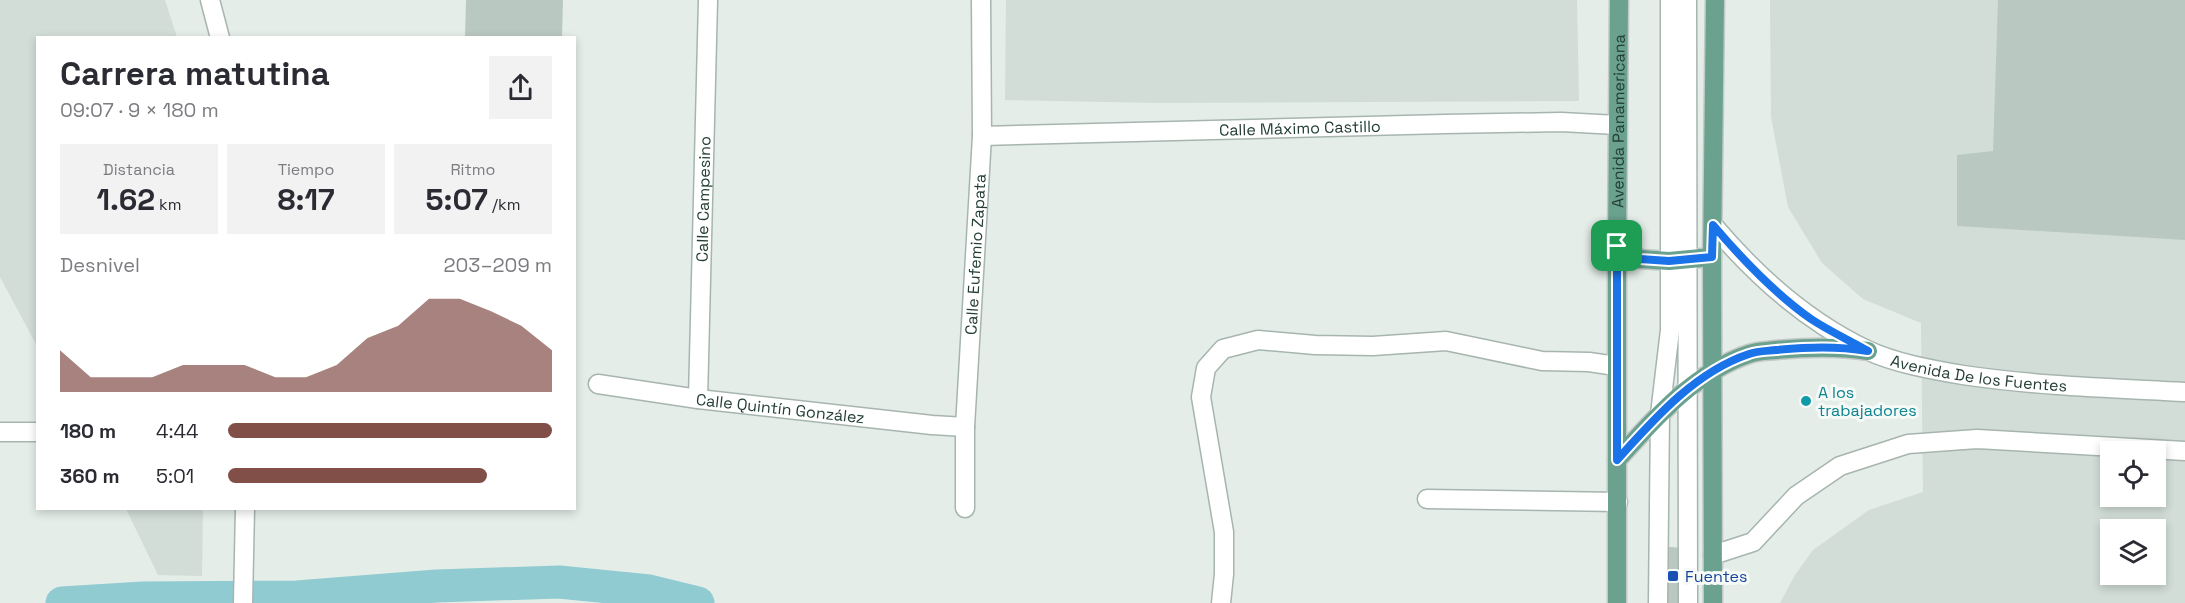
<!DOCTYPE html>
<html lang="es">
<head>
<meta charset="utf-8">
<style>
	:root { --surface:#fff; --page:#f2f2f3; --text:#2b2b33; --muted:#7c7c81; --accent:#824e48 }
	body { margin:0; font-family:"Space Grotesk",sans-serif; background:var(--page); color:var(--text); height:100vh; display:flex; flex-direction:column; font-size:22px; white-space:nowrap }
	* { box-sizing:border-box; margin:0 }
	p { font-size:20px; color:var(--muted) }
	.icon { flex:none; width:33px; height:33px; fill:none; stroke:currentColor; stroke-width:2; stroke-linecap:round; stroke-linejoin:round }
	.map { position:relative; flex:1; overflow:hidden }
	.panel { position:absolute; left:36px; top:36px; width:540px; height:474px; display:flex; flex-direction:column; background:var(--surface); border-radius:0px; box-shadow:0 3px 9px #0003 }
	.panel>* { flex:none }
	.controls { position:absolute; left:2100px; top:441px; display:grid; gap:12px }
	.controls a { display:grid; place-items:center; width:66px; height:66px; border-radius:0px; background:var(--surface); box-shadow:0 3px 9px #0003; font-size:30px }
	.pin { position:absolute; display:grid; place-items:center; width:51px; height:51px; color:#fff; margin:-26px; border-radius:12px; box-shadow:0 3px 9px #0006 }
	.round { display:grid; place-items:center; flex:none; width:63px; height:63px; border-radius:0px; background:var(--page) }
	.headline { display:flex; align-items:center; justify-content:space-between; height:102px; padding:0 24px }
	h1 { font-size:33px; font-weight:600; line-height:45px }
	.stats { display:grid; grid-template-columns:repeat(3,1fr); gap:9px; height:102px; padding:6px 24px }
	.stats div { display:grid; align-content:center; border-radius:0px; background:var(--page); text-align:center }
	.stats b { font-size:30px; font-weight:600 }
	.stats small { font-size:16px; font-weight:400 }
	.stats p { font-size:16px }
	.chart { height:168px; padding:12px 24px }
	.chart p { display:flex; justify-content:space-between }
	.chart svg { width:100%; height:108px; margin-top:6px; fill:var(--accent); opacity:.7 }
	ul { padding:0 24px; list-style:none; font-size:20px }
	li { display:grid; grid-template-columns:96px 72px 1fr; align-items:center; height:45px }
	li i { height:15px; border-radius:8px; background:var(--accent) }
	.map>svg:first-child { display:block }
	.built { fill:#d2ddd7; fill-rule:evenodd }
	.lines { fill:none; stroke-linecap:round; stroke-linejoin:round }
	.canal { stroke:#8fcbd0; stroke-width:33 }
	.building { fill:#b9c8c1 }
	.minor-casing { stroke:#a7b5af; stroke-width:21 }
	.major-casing { stroke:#c2c9c6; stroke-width:21 }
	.minor { stroke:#fff; stroke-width:18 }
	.major { stroke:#6aa18f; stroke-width:18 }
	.route-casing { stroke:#fff; stroke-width:12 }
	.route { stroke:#1a73e8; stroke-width:8 }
	.culture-dot { fill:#0f9aa8; stroke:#f5faf7; stroke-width:2 }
	.transit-dot { fill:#1a4fb4; stroke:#f5faf7; stroke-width:2 }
	.labels { text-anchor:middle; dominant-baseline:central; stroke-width:6; stroke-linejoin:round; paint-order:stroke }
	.street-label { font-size:16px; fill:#243e35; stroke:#f5faf7 }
	.culture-label { font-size:16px; fill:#0d838f; stroke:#f5faf7; text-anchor:start }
	.transit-label { font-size:16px; fill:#164399; stroke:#f5faf7; text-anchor:start }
</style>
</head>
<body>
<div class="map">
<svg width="2185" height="603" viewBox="0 0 2185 603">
	<rect width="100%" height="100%" fill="#e4ede8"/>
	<path class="built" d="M0,0H165L177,37L38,38L37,346L0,277Z
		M1006,0H1577L1579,101L1158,103L1005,100Z
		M1770,0H2185V603H1780L1795,575L1813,550L1869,510L1923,492L1921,323L1863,299L1822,263L1788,207L1771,117ZM2110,452H2156V496H2110ZM2110,530H2156V574H2110Z
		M126,509H203L202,576L158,575Z"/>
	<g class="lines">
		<path class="canal" d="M62,603L143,598L297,597L437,586L559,582L649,591L698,603"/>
	</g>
	<path class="building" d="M466,0H563L562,38H465Z
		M1998,0H2185V240L1957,226V155L1993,151Z
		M1671,547L1681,548V603H1664V548Z"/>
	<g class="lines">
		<g class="minor-casing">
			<g id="minor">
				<path d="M210,0L220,38"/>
				<path d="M1687,0L1688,603"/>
				<path id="s1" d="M982,136L1445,124L1561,122L1617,125"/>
				<path id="s2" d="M1713,225C1756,276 1806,321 1867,350C1894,363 1933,370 1963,375C2037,386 2111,388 2185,392"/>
				<path id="s3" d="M598,384L698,399L932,425L965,427"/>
				<path id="s4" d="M698,399L708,0"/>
				<path d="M0,432H38"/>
				<path d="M1427,499L1618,502"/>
				<path id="s5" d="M965,508V427L982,136L981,0"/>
				<path d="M1713,555L1753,542L1796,496L1840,466L1908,444L1977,439L2185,451"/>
				<path d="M243,603L245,508"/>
				<path d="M1221,603L1224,574V532L1201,397L1206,368L1223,349L1258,340L1315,345L1373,346L1446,341L1542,361L1589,362L1616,366"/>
				<path d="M1658,603L1660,414L1670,330V0"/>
			</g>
		</g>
		<g class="major-casing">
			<g id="major">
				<path d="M1617,246L1640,259L1669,261L1712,257"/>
				<path d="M1617,460C1654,419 1695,372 1749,354C1757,351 1767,351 1776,350C1808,347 1837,346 1868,351"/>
				<path id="s6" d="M1617,603V246L1619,0"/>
				<path d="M1713,603L1712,257L1715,0"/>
			</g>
		</g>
		<use href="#minor" class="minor"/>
		<use href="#major" class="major"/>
	</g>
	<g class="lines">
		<g class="route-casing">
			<path id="route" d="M1713,225C1742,259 1774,293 1811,319C1829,331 1849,340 1868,351C1836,346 1809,347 1776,350C1767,351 1757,351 1749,354C1695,372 1654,419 1617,460V246L1640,259L1669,261L1712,257Z"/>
		</g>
		<use href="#route" class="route"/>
	</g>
	<circle class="culture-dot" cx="1806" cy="401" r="6"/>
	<rect class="transit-dot" x="1667" y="570" width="12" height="12" rx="3"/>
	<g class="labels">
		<g class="street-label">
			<text stroke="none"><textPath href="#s6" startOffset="482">Avenida Panamericana</textPath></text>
			<text stroke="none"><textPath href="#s1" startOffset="318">Calle Máximo Castillo</textPath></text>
			<text stroke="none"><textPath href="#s4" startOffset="200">Calle Campesino</textPath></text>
			<text stroke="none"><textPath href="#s5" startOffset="254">Calle Eufemio Zapata</textPath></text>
			<text stroke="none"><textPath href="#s2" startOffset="315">Avenida De los Fuentes</textPath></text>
			<text stroke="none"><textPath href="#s3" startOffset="184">Calle Quintín González</textPath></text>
		</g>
		<g class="culture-label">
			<text x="1818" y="392">A los<tspan x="1818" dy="18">trabajadores</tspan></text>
		</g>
		<g class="transit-label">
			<text x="1685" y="576">Fuentes</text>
		</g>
	</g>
</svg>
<div class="controls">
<a><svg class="icon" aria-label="locate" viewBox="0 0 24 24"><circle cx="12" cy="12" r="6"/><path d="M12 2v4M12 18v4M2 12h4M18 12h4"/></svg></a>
<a><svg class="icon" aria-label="layers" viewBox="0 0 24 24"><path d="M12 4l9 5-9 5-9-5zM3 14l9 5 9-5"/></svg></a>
</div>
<div class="pin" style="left:1617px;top:246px;background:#1e9e55"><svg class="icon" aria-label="arrive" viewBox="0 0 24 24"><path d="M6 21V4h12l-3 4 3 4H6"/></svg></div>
<section class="panel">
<div class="headline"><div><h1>Carrera matutina</h1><p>09:07 · 9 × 180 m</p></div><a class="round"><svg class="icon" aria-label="share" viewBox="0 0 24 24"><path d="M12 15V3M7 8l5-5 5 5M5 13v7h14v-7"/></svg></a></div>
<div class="stats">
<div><p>Distancia</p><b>1.62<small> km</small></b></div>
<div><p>Tiempo</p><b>8:17</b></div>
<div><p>Ritmo</p><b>5:07<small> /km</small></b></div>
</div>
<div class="chart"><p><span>Desnivel</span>203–209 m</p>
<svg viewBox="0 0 160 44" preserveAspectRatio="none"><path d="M0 44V27L10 38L20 38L30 38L40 33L50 33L60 33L70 38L80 38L90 33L100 22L110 17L120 6L130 6L140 11L150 17L160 27V44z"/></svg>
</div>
<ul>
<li><b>180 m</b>4:44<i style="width:100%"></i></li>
<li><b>360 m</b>5:01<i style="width:80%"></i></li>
</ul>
</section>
</div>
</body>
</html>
